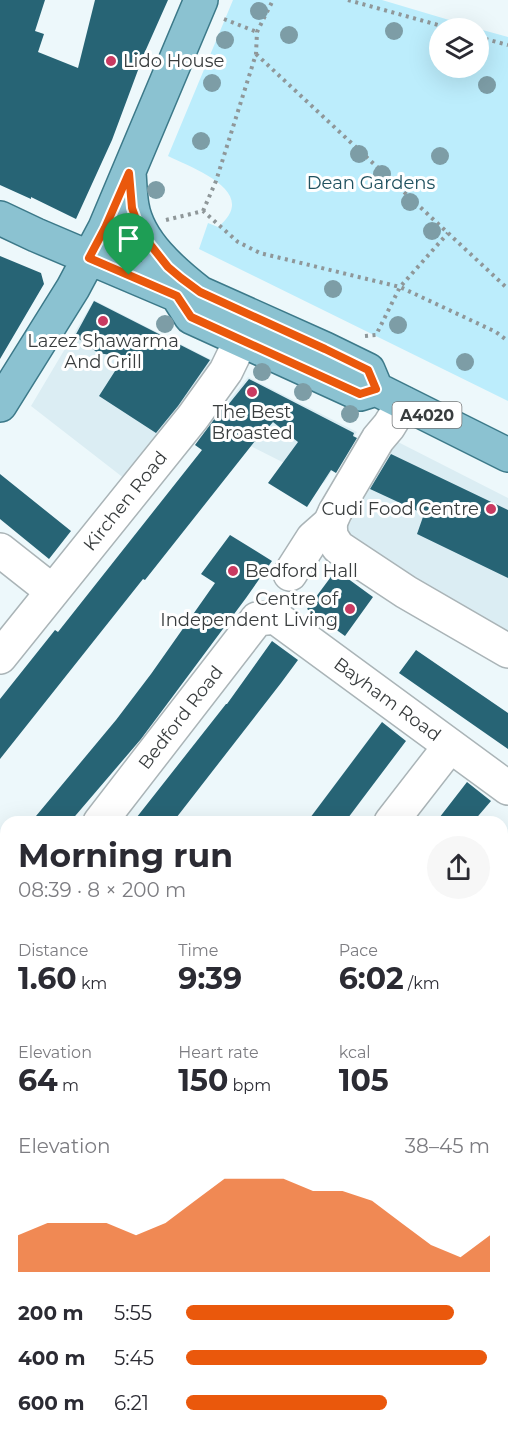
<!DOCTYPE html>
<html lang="en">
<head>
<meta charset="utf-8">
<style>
	:root { --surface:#fff; --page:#f7f7f7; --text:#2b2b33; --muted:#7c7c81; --accent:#ea580c }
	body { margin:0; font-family:Montserrat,sans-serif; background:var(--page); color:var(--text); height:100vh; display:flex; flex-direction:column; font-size:22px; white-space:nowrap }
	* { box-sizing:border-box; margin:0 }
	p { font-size:20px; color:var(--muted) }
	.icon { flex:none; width:33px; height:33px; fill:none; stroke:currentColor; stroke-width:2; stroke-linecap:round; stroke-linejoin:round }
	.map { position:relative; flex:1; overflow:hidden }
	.side { position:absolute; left:0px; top:816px; width:508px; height:621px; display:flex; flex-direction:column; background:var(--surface); border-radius:18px 18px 0 0; box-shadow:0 6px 24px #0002 }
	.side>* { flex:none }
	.tools { position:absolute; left:429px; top:18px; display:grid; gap:12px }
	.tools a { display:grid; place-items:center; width:60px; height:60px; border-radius:50%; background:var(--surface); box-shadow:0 6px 24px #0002; font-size:30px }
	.pin { position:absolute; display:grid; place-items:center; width:51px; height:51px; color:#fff; margin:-62px -26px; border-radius:50% 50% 50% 0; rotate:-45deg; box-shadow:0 0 6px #0007 }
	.pin .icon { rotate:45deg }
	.round { display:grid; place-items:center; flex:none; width:63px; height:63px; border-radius:32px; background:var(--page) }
	.overview { display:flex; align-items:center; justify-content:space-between; height:102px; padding:0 18px }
	h1 { font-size:33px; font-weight:700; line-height:45px }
	.metrics { display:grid; grid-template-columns:repeat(3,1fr); gap:9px; height:102px; padding:6px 18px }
	.metrics div { display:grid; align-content:center }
	.metrics b { font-size:30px; font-weight:700 }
	.metrics small { font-size:16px; font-weight:400 }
	.metrics p { font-size:16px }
	.chart { height:168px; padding:12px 18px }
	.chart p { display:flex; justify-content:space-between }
	.chart svg { width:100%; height:108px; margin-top:6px; fill:var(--accent); opacity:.7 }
	ul { padding:0 18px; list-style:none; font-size:20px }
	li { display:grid; grid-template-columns:96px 72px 1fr; align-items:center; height:45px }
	li i { height:15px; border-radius:8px; background:var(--accent) }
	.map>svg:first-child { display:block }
	.built { fill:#dbedf3 }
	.green { fill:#bcedfc }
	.building { fill:#276475 }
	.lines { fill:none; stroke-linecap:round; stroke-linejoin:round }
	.minor-casing { stroke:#aab4b7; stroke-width:36 }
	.major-casing { stroke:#3c7989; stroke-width:36 }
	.path { stroke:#8f9799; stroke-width:4; stroke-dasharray:3 4.5; stroke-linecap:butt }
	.minor { stroke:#fff; stroke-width:33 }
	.major { stroke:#8bc2d1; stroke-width:33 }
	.tree { fill:#7d9da6 }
	.route-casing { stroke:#fff; stroke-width:12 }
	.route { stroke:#ea580c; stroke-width:8 }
	.poi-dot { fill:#c93a61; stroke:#fff; stroke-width:2 }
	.labels { text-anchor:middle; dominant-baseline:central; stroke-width:6; stroke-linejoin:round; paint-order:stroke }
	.shield { fill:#fff; stroke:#747778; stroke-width:1.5 }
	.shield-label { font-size:16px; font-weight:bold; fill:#393d3e }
	.poi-label { font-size:18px; fill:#393d3e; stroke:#fff; text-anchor:start }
	.park-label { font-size:18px; fill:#215260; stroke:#fff }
	.street-label { font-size:18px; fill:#393d3e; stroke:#fff }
</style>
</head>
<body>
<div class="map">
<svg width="508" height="1437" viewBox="0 0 508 1437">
	<rect width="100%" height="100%" fill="#edf8fb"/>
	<path class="built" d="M94,300L212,360L214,366L125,479L31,406Z
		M248,377L357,432L324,483L209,425Z
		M396,441L508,498V648L338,546L363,498Z
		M0,1191L6,1194V1431H287L294,1437H0Z"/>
	<path class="green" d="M233,0H382L476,28H440V68H478L479,29L508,37V401L199,249L208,223L218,227C261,192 194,169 168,156Z"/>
	<path class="building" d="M0,0H45L35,31L44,34L38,52L78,68L95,0H168L144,54L112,140L76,219L31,197V199L0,185Z
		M0,256L41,273L44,284L0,359Z
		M94,301L210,360L178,406L156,433L99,396L124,357L98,353L75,336Z
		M249,379L354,433L353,436L357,438L336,473L331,470L307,507L268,483L298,442L273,422L256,442L255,441L145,580L143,579L0,759V699L55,630L58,632L202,450L195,445L227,402L228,405Z
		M391,454L508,510V578L417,534L424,514L370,489Z
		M0,474L71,531L49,559L0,519Z
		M230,535L272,561L246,598L141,739L70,822H31L116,720L151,674L201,603L215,583L201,574Z
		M336,570L373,597L345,636L307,609Z
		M272,641L298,660L281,683L173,822H133L226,704H227Z
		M416,650L508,713V749L399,673Z
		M382,722L406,741L363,798L345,822H307Z
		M467,782L491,801L473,822H436Z"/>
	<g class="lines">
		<g class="minor-casing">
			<g id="minor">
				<path d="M330,523L331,536L338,547L406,592L508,651"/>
				<path d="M0,550L52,591"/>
				<path d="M290,574L313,538L330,523L335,512L378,439L389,426L403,403"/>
				<path id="s1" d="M0,657L193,417L226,371L241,340"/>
				<path id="s2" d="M100,822L257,619L275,617L508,788"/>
				<path d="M391,822L450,746"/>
				<path d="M0,956L6,946"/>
				<path d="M0,1159L6,1162"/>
				<path d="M476,1431L480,1437"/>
			</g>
		</g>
		<g class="major-casing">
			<path id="major" d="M129,173C130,184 130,195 132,206C138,242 172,271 200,293
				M0,218L36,235L177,295L200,293L325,349L368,370L376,389
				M177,295L191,317L360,394L376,389L508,455
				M0,405L73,288L105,228L201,0"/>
		</g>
		<path class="path" d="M348,0L449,28
			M224,19L257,32
			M478,37L508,45
			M256,54L508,289
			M203,211L216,181L256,54L257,32L273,0
			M166,220L203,211L238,242L260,253L400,287L496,332L508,341
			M365,336L376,335L400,287L448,233
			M502,933L508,923"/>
		<use href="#minor" class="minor"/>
		<use href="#major" class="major"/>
	</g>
	<g class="tree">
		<circle cx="259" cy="11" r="9"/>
		<circle cx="394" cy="31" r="9"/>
		<circle cx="289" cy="35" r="9"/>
		<circle cx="225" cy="40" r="9"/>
		<circle cx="212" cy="83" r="9"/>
		<circle cx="487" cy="85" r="9"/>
		<circle cx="201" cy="141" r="9"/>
		<circle cx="359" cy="154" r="9"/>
		<circle cx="440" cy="156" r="9"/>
		<circle cx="382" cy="174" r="9"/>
		<circle cx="156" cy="190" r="9"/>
		<circle cx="410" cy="202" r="9"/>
		<circle cx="432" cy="231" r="9"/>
		<circle cx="333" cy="289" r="9"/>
		<circle cx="165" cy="324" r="9"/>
		<circle cx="398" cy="325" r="9"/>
		<circle cx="465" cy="362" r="9"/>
		<circle cx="262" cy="372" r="9"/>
		<circle cx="303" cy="392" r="9"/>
		<circle cx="350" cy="414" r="9"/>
	</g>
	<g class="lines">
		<g class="route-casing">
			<path id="route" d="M129,173L132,208L141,233L168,267L181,278L200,292L325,349L368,370L376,389L360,394L191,317L177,296L89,258L105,228Z"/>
		</g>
		<use href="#route" class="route"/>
	</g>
	<g class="poi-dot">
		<circle cx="111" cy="61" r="6"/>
		<circle cx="103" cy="321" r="6"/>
		<circle cx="252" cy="392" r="6"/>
		<circle cx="491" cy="509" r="6"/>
		<circle cx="233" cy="571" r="6"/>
		<circle cx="350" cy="609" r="6"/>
	</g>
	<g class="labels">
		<rect class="shield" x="392.5" y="402" width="69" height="26" rx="4.5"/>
		<g class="shield-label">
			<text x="427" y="415">A4020</text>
		</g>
		<g class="poi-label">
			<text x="123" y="61">Lido House</text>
			<text x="103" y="341" text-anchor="middle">Lazez Shawarma<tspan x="103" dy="21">And Grill</tspan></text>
			<text x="252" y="412" text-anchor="middle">The Best<tspan x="252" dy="21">Broasted</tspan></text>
			<text x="479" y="509" text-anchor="end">Cudi Food Centre</text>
			<text x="245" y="571">Bedford Hall</text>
			<text x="338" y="599" text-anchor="end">Centre of<tspan x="338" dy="21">Independent Living</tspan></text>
		</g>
		<g class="park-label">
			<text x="371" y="183">Dean Gardens</text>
		</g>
		<g class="street-label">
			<text stroke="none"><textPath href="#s1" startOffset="200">Kirchen Road</textPath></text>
			<text stroke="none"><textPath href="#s2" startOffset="414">Bayham Road</textPath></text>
			<text stroke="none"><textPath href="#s2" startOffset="132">Bedford Road</textPath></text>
		</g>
	</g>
</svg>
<div class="tools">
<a><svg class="icon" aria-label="layers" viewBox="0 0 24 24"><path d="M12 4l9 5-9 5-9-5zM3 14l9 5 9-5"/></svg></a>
</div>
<div class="pin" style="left:129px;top:275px;background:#1e9e55"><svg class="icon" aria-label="arrive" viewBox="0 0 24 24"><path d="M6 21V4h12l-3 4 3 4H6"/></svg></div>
<section class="side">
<div class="overview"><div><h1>Morning run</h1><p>08:39 · 8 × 200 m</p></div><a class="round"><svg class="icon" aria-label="share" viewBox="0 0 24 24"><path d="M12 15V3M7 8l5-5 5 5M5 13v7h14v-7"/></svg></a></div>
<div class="metrics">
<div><p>Distance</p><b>1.60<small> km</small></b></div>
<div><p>Time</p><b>9:39</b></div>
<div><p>Pace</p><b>6:02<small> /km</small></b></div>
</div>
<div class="metrics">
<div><p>Elevation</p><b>64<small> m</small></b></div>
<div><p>Heart rate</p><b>150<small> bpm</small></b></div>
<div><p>kcal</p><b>105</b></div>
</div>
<div class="chart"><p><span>Elevation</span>38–45 m</p>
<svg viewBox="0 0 160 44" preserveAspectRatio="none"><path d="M0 44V29L10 24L20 24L30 24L40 29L50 24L60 15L70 6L80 6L90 6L100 11L110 11L120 15L130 24L140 33L150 38L160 29V44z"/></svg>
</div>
<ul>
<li><b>200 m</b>5:55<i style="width:88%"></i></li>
<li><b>400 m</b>5:45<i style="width:99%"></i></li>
<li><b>600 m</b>6:21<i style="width:66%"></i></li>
</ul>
</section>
</div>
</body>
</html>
